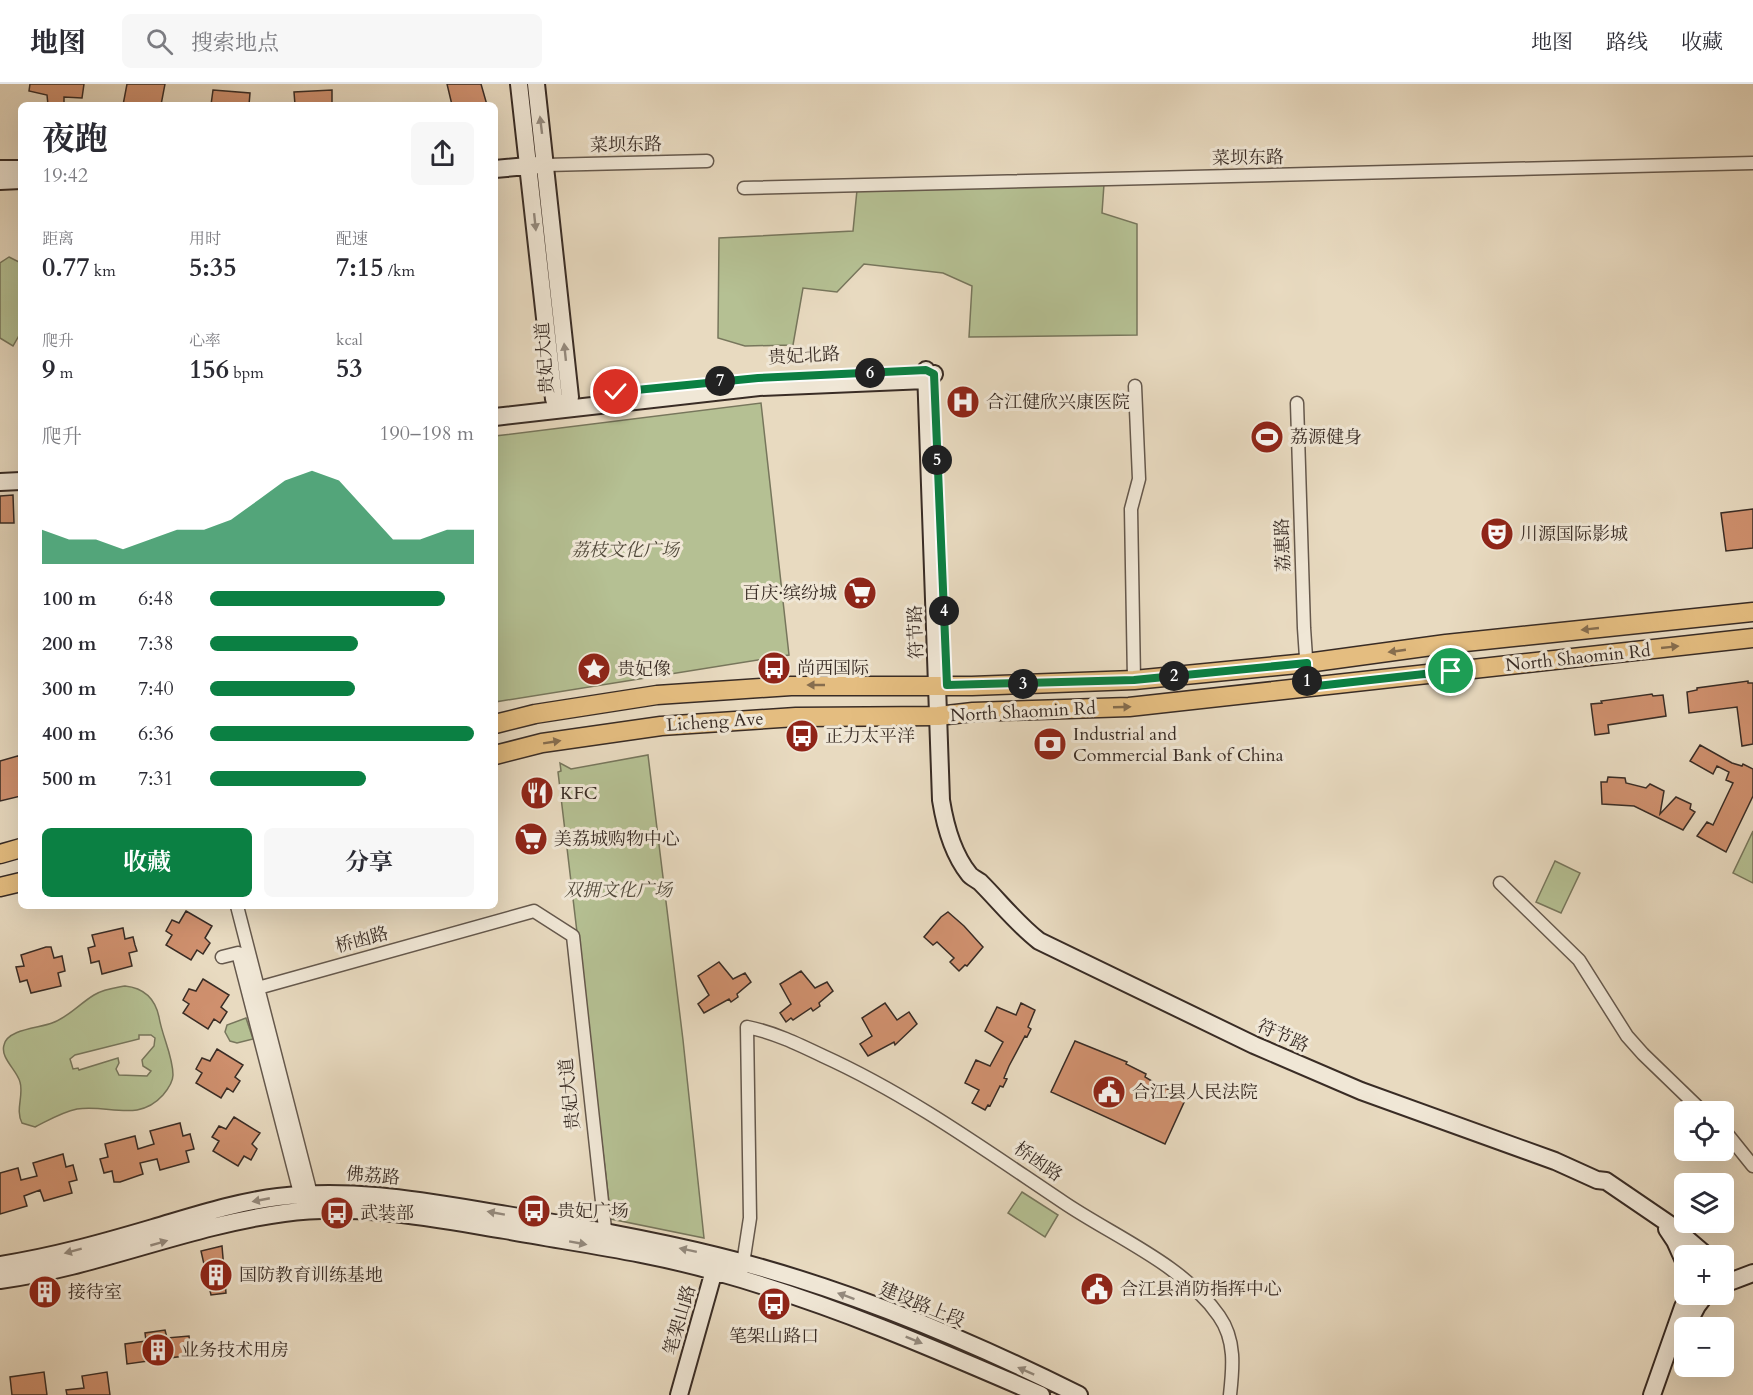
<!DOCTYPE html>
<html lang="zh">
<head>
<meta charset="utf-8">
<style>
	:root { --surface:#fff; --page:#f7f7f7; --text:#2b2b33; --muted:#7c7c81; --line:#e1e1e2; --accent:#0b8043 }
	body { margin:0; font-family:Cardo,"Noto Serif SC",serif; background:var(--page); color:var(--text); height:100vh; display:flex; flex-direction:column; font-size:22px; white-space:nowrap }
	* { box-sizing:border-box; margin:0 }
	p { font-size:20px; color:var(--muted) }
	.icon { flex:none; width:33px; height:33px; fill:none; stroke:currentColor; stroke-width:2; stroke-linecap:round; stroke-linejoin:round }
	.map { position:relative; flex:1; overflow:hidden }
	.details { position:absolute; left:18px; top:18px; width:480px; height:807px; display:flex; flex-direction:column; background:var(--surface); border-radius:9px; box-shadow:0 6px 24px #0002 }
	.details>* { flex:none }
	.buttons { position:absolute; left:1674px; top:1017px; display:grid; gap:12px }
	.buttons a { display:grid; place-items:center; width:60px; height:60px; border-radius:9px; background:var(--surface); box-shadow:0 6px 24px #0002; font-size:30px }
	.pin { position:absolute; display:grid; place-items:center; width:51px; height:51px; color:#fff; margin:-26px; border:3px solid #fff; border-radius:50%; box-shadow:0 2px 6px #0007 }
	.km { position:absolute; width:30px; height:30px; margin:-15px; border-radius:50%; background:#222; color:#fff; font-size:16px; line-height:30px; text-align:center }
	.round { display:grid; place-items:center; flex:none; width:63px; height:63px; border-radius:9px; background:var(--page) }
	.overview { display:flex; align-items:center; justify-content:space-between; height:102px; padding:0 24px }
	h1 { font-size:33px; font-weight:700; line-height:45px }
	.stats { display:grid; grid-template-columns:repeat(3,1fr); gap:9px; height:102px; padding:6px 24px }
	.stats div { display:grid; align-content:center }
	.stats b { font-size:26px; font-weight:700 }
	.stats small { font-size:16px; font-weight:400 }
	.stats p { font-size:16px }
	.chart { height:168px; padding:12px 24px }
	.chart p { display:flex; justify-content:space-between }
	.chart svg { width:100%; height:108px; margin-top:6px; fill:var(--accent); opacity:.7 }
	.action { display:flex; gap:12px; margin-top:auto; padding:12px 24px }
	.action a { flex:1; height:69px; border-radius:9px; background:var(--accent); color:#fff; font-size:24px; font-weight:700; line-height:69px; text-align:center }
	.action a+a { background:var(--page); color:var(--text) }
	ul { padding:0 24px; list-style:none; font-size:20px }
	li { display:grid; grid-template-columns:96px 72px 1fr; align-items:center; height:45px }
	li i { height:15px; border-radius:8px; background:var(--accent) }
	header { display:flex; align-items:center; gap:36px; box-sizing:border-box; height:84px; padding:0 30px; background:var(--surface); border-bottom:2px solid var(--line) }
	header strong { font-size:28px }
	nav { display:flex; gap:33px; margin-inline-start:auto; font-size:21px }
	.search { width:420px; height:54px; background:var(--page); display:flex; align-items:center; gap:15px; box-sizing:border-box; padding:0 21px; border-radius:9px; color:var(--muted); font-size:22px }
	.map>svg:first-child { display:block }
	.green { fill:#b5c093; stroke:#77765c; stroke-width:1.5; fill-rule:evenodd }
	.building { fill:#cf906e; stroke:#392c25; stroke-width:1.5 }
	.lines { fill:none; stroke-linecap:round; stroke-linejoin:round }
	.street-casing { stroke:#65584c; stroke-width:15 }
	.secondary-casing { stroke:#392c25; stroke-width:20 }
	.primary-casing { stroke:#392c25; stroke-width:21 }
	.street { stroke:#f0e7d6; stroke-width:12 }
	.secondary { stroke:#f0e7d6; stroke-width:16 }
	.primary { stroke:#e4bd80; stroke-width:18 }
	.oneway { fill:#948a7e }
	.oneway2 { fill:#866d4e }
	.route-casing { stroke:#fff; stroke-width:12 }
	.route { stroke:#0b8043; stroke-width:8 }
	.labels { text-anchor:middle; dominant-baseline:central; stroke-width:6; stroke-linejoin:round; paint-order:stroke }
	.street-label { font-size:18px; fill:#392c25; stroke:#f0e7d6 }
	.poi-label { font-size:18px; fill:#392c25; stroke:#f0e7d6; text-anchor:start }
	.park-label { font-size:18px; font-style:italic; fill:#524a3b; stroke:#f0e7d6 }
</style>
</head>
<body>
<header>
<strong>地图</strong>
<div class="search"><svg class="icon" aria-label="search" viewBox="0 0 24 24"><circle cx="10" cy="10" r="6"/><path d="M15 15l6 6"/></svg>搜索地点</div>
<nav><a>地图</a><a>路线</a><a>收藏</a></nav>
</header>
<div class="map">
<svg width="1753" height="1311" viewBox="0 0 1753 1311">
	<rect width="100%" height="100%" fill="#e8dac0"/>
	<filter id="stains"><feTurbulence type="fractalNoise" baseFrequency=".00333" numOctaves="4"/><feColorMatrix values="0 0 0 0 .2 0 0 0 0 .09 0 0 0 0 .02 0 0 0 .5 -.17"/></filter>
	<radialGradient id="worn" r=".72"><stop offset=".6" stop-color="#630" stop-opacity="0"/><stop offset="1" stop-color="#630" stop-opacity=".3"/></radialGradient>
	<path class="green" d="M1104,100L1102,129L1137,140V251L969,253L972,202L943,189L864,180L837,208L803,204L793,261L745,262L718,254L719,154L853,147L857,106Z
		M9,173L21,179V248L13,262L0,254V179Z
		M761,319L789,571L495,618V352Z
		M648,671L683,956L704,1154L611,1135L558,688L561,687L560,679L571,685Z
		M1753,747V799L1733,789Z
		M1555,777L1580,789L1561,829L1536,818Z
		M125,902C144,904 155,914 159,933C162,952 173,972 173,991C173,998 168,1005 163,1011C138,1039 109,1020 77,1025C62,1028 49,1036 35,1043L22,1039C15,1026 24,1011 20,998C17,986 0,974 4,961C7,945 40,944 52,939C69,933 79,920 94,911C104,905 114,904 125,902ZM139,951H151L155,954L154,962L142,976L143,982L151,987L147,992L119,991L116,985L119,979L118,974L79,986L78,984L73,985L70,975L75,971L139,955Z
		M246,934L253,955L237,959L230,957L225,948L227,941Z
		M1022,1108L1058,1131L1045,1153L1008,1129Z"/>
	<path class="building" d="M30,0H84L82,14L64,13V19L61,21H48L47,11L29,7Z
		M127,0H165L161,21H123Z
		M447,0H481L487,21H452Z
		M213,6L250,9L249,21H211Z
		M332,6V21H295L294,8Z
		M13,411L14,439H0V412Z
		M1753,425V464L1726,467L1721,429Z
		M1748,597V599H1753V660L1742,662L1737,623L1689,629L1687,608L1697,606V604Z
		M1652,610L1653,612L1663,611L1666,632L1608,641L1609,649L1595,651L1591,620L1602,619L1601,617Z
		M1700,661L1732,679L1742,682L1743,680L1753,685V712L1726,768L1697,752L1707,738L1713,741L1733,699L1726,696L1729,688L1717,682L1713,690L1690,677Z
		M21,671V712L0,717V677Z
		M1608,693L1625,694L1626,699L1646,704L1650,700L1664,707L1660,730L1676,713L1691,720L1690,725L1695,728L1683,746L1634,722L1602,720L1601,698H1607Z
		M186,827L212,842L205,854L210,859L203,870L197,866L191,876L166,861L172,851L166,847L172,836L179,839Z
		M948,828L964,842L983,863L967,882L965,881L959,887L950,878L954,874L937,858L933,861L924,853L941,833Z
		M123,844L125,855L133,853L135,861L137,867L129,869L132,882L102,890L99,877L91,879L90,873L88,864L95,862L92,851Z
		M46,863H51L54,874L62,872L65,887L58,889L61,902L31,909L27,896L20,898L16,883L24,882L21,871Z
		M719,878L733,895L745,889L751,898L737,910L738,913L731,918L729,915L704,929L698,920L709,911L698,892Z
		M801,887L815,904L827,898L833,907L819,919L820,922L813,927L811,924L793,936L791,934L786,938L780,929L791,920L780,900Z
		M203,895L229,911L221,923L227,928L220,939L214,935L208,945L183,929L189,920L183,916L189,905L196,907Z
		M885,919L897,936L909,928L917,940L895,961L894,958L868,972L860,960L872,952L862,934Z
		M1021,919L1035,926L1028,943L1031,945L1027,953L1025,952L1009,982L1004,994L1007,995L1003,1003L1000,1002L990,1022L988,1021L985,1026L972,1019L979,1006L965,999L976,976L990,982L1003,958L985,947L997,923L1016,931Z
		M1075,957L1127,978L1126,980L1146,990L1145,993L1155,999L1186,1014L1165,1060L1051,1008Z
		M217,965L243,981L235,993L240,997L233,1008L227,1004L221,1014L196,999L202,989L196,985L202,974L210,977Z
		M234,1033L260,1049L252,1060L257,1065L251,1076L244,1072L238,1082L213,1067L219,1057L212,1053L219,1042L226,1045Z
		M180,1039L183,1052L190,1050L194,1065L186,1067L189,1078L160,1086L157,1075L140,1079L143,1090L120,1098H114L112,1087L104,1089L100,1075L108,1073L105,1060L135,1052L138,1065L154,1060L150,1047Z
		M63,1070L66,1083L73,1081L77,1096L69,1098L72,1109L44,1117L40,1106L24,1112L27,1122L0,1130V1089L18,1084L21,1096L37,1092L33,1079Z
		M222,1162L226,1209L211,1211L201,1167Z
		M58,1200L60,1213L32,1217L31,1204Z
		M165,1246L167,1254L189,1252L191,1271L127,1280L125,1260L146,1257L145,1249Z
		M44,1288L47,1311H12L10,1293Z
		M107,1288L110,1311H67L66,1306L84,1304L82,1292Z"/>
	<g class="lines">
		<g class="street-casing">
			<path id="street" d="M546,81L707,77
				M744,104L1753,79
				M1297,319L1304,544L1308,603
				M1134,596L1131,425L1139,395L1135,302
				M1500,799L1579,876L1627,952L1643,970L1703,1028
				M237,822L311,1110L309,1117
				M222,873L238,869L302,1117
				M258,904L534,827L573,852L606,1154
				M1724,1046L1753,1082
				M742,1186L750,1134L747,943C773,948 798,960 823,972C909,1011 985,1066 1063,1118C1113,1152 1184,1181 1219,1232C1236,1256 1233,1284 1230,1311"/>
		</g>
		<g class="secondary-casing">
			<path id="secondary" d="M519,0L554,315L563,324
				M536,0L570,313L563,324
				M0,85H21
				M495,85L539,81
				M0,97L21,96
				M926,286L941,716C945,741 953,770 969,790C971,793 976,795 980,798C1000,818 1016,839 1039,857L1254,961L1361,1007L1555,1077L1597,1096L1606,1097L1672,1142L1707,1172
				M495,333L759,303L926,296L934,290
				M0,398L21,397
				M1667,1145L1675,1157L1684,1177
				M0,1181C52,1173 102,1159 153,1144C194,1132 236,1118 278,1113C355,1103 432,1119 507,1131C578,1143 648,1155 717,1172C839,1202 967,1255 1079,1311
				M0,1196C97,1183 187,1142 284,1129C358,1119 432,1134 505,1146C575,1159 648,1168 717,1188C829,1219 935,1265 1041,1311
				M1724,1200L1753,1189
				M1689,1237L1697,1222L1706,1210
				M679,1311L717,1176
				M1652,1311L1683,1223L1690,1210"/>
		</g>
		<g class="primary-casing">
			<path id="primary" d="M495,640L535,630L657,611L791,602H972L1134,596L1307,579L1446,560L1753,528
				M495,671L542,659L661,642L796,633L938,632L973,628L1129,623L1753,554
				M0,770L21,764
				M0,803L21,798"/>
		</g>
		<use href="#street" class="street"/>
		<use href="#secondary" class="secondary"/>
		<use href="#primary" class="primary"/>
	</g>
	<defs><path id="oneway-solid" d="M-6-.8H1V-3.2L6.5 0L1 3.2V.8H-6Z" transform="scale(1.5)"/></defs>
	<g class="oneway">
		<use href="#oneway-solid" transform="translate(541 41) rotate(-97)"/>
		<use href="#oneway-solid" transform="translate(535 138) rotate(84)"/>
		<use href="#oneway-solid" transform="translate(565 268) rotate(-96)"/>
		<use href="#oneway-solid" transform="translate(261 1116) rotate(169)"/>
		<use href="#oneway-solid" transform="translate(496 1129) rotate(-170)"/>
		<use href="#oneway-solid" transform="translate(159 1159) rotate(-16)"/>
		<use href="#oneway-solid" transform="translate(578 1159) rotate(10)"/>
		<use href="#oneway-solid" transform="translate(688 1166) rotate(-168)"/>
		<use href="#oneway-solid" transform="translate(73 1167) rotate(165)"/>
		<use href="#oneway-solid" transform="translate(846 1212) rotate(-160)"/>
		<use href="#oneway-solid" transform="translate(914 1256) rotate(22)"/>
		<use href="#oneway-solid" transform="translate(1026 1287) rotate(-156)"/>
	</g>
	<g class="oneway2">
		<use href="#oneway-solid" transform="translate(1590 545) rotate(174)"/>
		<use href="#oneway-solid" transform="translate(1670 563) rotate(-6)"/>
		<use href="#oneway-solid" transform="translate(1397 567) rotate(172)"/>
		<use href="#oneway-solid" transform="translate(816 601) rotate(180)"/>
		<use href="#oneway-solid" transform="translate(1122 623) rotate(-2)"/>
		<use href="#oneway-solid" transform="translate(552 658) rotate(-9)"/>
	</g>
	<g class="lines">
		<g class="route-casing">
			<path id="route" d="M616,308L758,294L926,286L934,290L947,601L1134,596L1307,579L1308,603L1451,587"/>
		</g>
		<use href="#route" class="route"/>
	</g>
	<defs>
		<g id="hospital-disc" transform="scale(1.725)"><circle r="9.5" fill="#8f2418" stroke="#f0e7d6"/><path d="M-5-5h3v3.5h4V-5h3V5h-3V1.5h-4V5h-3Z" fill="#fff"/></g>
		<g id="stadium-disc" transform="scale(1.725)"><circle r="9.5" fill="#8f2418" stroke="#f0e7d6"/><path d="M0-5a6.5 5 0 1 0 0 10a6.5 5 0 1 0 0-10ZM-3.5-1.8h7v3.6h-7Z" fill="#fff"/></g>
		<g id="theatre-disc" transform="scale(1.725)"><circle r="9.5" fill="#8f2418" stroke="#f0e7d6"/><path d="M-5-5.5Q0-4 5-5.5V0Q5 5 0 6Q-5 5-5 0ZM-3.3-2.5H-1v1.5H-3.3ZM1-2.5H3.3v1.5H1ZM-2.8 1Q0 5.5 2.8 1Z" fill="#fff"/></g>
		<g id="supermarket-disc" transform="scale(1.725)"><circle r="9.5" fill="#8f2418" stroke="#f0e7d6"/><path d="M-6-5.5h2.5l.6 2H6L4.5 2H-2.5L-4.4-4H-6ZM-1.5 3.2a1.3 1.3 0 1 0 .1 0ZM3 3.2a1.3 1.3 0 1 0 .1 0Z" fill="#fff"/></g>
		<g id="bus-disc" transform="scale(1.725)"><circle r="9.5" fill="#8f2418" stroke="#f0e7d6"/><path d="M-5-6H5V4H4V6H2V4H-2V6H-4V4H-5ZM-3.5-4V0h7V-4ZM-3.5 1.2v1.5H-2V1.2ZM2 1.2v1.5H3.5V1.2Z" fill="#fff"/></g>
		<g id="sight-disc" transform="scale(1.725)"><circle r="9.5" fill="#8f2418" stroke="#f0e7d6"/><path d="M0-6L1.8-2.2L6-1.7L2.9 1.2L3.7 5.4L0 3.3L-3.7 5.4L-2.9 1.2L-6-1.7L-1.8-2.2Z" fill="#fff"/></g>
		<g id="bank-disc" transform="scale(1.725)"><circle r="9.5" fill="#8f2418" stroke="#f0e7d6"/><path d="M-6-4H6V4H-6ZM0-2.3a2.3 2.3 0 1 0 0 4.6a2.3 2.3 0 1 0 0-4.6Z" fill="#fff"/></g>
		<g id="restaurant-disc" transform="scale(1.725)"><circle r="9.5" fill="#8f2418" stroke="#f0e7d6"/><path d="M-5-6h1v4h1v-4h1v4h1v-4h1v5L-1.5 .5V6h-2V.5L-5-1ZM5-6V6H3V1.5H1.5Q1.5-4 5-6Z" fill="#fff"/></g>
		<g id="civic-disc" transform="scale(1.725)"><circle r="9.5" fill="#8f2418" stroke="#f0e7d6"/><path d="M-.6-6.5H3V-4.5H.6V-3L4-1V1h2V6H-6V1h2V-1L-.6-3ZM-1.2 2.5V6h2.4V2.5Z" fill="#fff"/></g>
		<g id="building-disc" transform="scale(1.725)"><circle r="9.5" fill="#8f2418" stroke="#f0e7d6"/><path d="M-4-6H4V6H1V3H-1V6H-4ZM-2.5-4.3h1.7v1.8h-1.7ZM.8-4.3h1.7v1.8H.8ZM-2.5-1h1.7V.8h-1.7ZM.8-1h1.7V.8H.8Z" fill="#fff"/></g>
	</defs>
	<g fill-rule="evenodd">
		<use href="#hospital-disc" x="963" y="318"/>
		<use href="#stadium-disc" x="1267" y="353"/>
		<use href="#theatre-disc" x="1497" y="450"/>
		<use href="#supermarket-disc" x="860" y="509"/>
		<use href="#bus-disc" x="774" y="584"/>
		<use href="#sight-disc" x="594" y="585"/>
		<use href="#bus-disc" x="802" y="652"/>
		<use href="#bank-disc" x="1050" y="660"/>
		<use href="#restaurant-disc" x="537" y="709"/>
		<use href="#supermarket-disc" x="531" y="755"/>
		<use href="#civic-disc" x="1109" y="1008"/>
		<use href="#bus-disc" x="534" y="1127"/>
		<use href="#bus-disc" x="337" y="1129"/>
		<use href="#building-disc" x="216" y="1191"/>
		<use href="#civic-disc" x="1097" y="1205"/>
		<use href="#building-disc" x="45" y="1208"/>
		<use href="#bus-disc" x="774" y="1220"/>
		<use href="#building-disc" x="158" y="1266"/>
	</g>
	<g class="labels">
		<g class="street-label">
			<text transform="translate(626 61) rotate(-1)">菜坝东路</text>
			<text transform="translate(1248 74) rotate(-1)">菜坝东路</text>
			<text transform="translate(804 272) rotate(-3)">贵妃北路</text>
			<text transform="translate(545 274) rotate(-94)">贵妃大道</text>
			<text transform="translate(1283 461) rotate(-92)">荔惠路</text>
			<text transform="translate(916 548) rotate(-92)">符节路</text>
			<text transform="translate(1578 574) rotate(-6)">North Shaomin Rd</text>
			<text transform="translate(1023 628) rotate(-3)">North Shaomin Rd</text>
			<text transform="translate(715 638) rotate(-4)">Licheng Ave</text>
			<text transform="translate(362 856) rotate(-15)">桥凼路</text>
			<text transform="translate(1283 952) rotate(24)">符节路</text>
			<text transform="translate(570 1010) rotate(-96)">贵妃大道</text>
			<text transform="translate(1038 1078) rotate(35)">桥凼路</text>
			<text transform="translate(373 1092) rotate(5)">佛荔路</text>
			<text transform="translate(922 1221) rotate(22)">建设路上段</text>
			<text transform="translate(680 1236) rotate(-74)">笔架山路</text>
		</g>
		<g class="poi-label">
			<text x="986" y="318">合江健欣兴康医院</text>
			<text x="1290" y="353">荔源健身</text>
			<text x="1520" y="450">川源国际影城</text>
			<text x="837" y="509" text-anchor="end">百庆·缤纷城</text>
			<text x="797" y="584">尚西国际</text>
			<text x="617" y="585">贵妃像</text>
			<text x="1073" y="650">Industrial and<tspan x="1073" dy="21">Commercial Bank of China</tspan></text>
			<text x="825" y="652">正力太平洋</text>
			<text x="560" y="709">KFC</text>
			<text x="554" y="755">美荔城购物中心</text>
			<text x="1132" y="1008">合江县人民法院</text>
			<text x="557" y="1127">贵妃广场</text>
			<text x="360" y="1129">武装部</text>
			<text x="239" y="1191">国防教育训练基地</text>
			<text x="1120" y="1205">合江县消防指挥中心</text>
			<text x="68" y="1208">接待室</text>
			<text x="774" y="1252" text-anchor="middle">笔架山路口</text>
			<text x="181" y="1266">业务技术用房</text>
		</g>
		<g class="park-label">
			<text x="625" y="466">荔枝文化广场</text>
			<text x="618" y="806">双拥文化广场</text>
		</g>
	</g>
	<rect width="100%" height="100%" filter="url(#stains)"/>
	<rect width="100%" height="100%" fill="url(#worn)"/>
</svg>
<div class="buttons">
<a><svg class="icon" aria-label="locate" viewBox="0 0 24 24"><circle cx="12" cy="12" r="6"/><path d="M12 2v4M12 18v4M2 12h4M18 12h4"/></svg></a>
<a><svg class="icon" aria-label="layers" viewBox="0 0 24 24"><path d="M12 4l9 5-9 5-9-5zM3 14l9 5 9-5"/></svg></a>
<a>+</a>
<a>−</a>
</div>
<div class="pin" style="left:1451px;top:587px;background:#1e9e55"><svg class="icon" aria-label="arrive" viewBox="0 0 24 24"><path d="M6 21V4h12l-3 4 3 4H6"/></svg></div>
<div class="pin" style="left:616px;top:308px;background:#d93025"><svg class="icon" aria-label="check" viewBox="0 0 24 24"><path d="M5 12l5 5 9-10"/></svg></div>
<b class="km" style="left:1307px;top:597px">1</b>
<b class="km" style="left:1174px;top:592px">2</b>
<b class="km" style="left:1023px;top:600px">3</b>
<b class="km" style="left:944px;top:527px">4</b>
<b class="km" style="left:937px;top:376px">5</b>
<b class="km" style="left:870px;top:289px">6</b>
<b class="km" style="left:720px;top:297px">7</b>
<section class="details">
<div class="overview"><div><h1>夜跑</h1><p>19:42</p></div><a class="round"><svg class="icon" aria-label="share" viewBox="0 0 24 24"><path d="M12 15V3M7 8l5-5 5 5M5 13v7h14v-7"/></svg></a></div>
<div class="stats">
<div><p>距离</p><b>0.77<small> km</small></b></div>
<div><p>用时</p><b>5:35</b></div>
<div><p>配速</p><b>7:15<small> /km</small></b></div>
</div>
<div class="stats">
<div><p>爬升</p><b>9<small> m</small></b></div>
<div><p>心率</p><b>156<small> bpm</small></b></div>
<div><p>kcal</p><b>53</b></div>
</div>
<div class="chart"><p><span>爬升</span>190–198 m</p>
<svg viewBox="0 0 160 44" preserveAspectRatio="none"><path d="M0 44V30L10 34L20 34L30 38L40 34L50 30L60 30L70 26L80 18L90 10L100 6L110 10L120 22L130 34L140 34L150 30L160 30V44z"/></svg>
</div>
<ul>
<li><b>100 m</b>6:48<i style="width:89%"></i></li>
<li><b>200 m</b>7:38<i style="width:56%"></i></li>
<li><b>300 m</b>7:40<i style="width:55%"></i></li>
<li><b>400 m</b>6:36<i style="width:100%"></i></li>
<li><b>500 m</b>7:31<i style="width:59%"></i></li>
</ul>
<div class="action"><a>收藏</a><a>分享</a></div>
</section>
</div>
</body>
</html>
